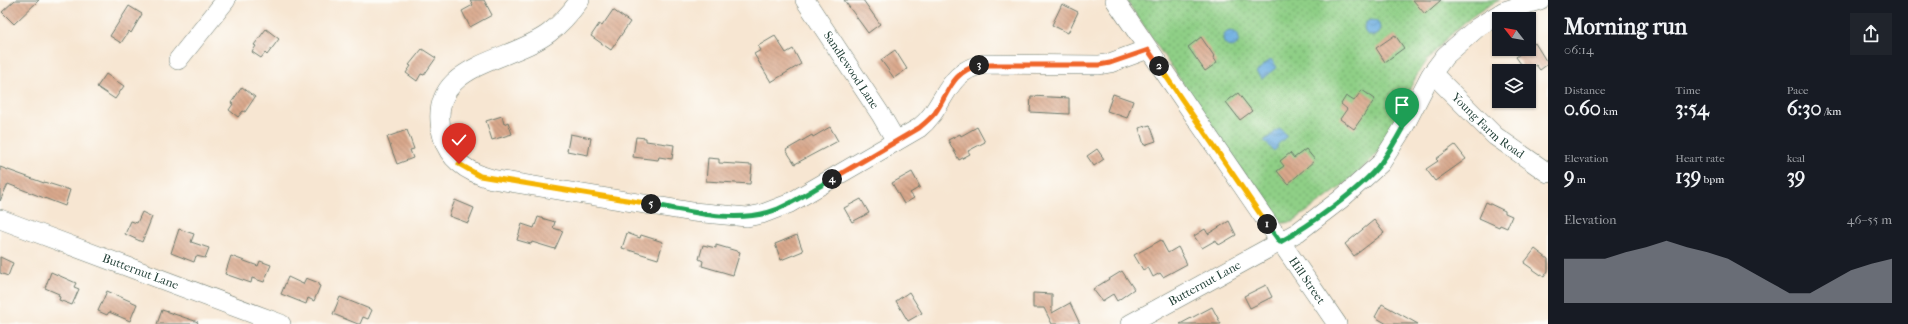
<!DOCTYPE html>
<html lang="en">
<head>
<meta charset="utf-8">
<style>
	:root { --surface:#171b24; --page:#20242c; --text:#f1f3f6; --muted:#9ea1a6; --accent:#8c9099 }
	body { margin:0; font-family:"IM FELL French Canon",serif; background:var(--page); color:var(--text); height:100vh; display:flex; flex-direction:column; font-size:15px; white-space:nowrap }
	* { box-sizing:border-box; margin:0 }
	p { font-size:13px; color:var(--muted) }
	.icon { flex:none; width:22px; height:22px; fill:none; stroke:currentColor; stroke-width:2; stroke-linecap:round; stroke-linejoin:round }
	.map { position:relative; flex:1; overflow:hidden }
	.panel { display:flex; flex-direction:column; background:var(--surface); width:360px }
	.panel>* { flex:none }
	.needle { width:26px; rotate:301deg }
	.controls { position:absolute; left:1492px; top:12px; display:grid; gap:8px }
	.controls a { display:grid; place-items:center; width:44px; height:44px; border-radius:0px; background:var(--surface); box-shadow:0 1px 3px #0004; font-size:20px }
	.pin { position:absolute; display:grid; place-items:center; width:34px; height:34px; color:#fff; margin:-41px -17px; border-radius:50% 50% 50% 0; rotate:-45deg; box-shadow:0 0 4px #0007 }
	.pin .icon { rotate:45deg }
	.km { position:absolute; width:20px; height:20px; margin:-10px; border-radius:50%; background:#222; color:#fff; font-size:11px; line-height:20px; text-align:center }
	.round { display:grid; place-items:center; flex:none; width:42px; height:42px; border-radius:0px; background:var(--page) }
	.headline { display:flex; align-items:center; justify-content:space-between; height:68px; padding:0 16px }
	h1 { font-size:22px; font-weight:800; line-height:30px }
	.figures { display:grid; grid-template-columns:repeat(3,1fr); gap:6px; height:68px; padding:4px 16px }
	.figures div { display:grid; align-content:center }
	.figures b { font-size:20px; font-weight:800 }
	.figures small { font-size:11px; font-weight:400 }
	.figures p { font-size:11px }
	.chart { height:112px; padding:8px 16px }
	.chart p { display:flex; justify-content:space-between }
	.chart svg { width:100%; height:72px; margin-top:4px; fill:var(--accent); opacity:.7 }
	main { display:flex; flex:1; min-height:0 }
	.map>svg:first-child { display:block }
	.grass { fill:url(#grass-dots); stroke:#57865d }
	.water { fill:url(#water-waves); stroke:#46768a }
	.building { fill:url(#building-back-hatch) }
	.lines { fill:none; stroke-linecap:round; stroke-linejoin:round }
	.minor-casing { stroke:#6b786b; stroke-width:20 }
	.minor { stroke:#fff; stroke-width:19 }
	.split-1-casing { stroke:#fff; stroke-width:8 }
	.split-2-casing { stroke:#fff; stroke-width:8 }
	.split-3-casing { stroke:#fff; stroke-width:8 }
	.split-4-casing { stroke:#fff; stroke-width:8 }
	.split-5-casing { stroke:#fff; stroke-width:8 }
	.split-6-casing { stroke:#fff; stroke-width:8 }
	.split-1 { stroke:#22a559; stroke-width:5 }
	.split-2 { stroke:#f5b400; stroke-width:5 }
	.split-3 { stroke:#f0652b; stroke-width:5 }
	.split-4 { stroke:#f0652b; stroke-width:5 }
	.split-5 { stroke:#22a559; stroke-width:5 }
	.split-6 { stroke:#f5b400; stroke-width:5 }
	.labels { text-anchor:middle; dominant-baseline:central; stroke-width:3; stroke-linejoin:round; paint-order:stroke }
	.street-label { font-size:12px; fill:#1f3d34; stroke:#fdfcf7 }
</style>
</head>
<body>
<main>
<div class="map">
<svg width="1548" height="324" viewBox="0 0 1548 324">
	<defs>
		<pattern id="grass-dots" width="8" height="8" patternUnits="userSpaceOnUse"><rect width="8" height="8" fill="#8fcf86"/><path d="M2 2h.1M6 6h.1" fill="none" stroke="#74a96e" stroke-width="1.8" stroke-linecap="round"/></pattern>
		<pattern id="water-waves" width="16" height="10" patternUnits="userSpaceOnUse"><rect width="16" height="10" fill="#6daee1"/><path d="M0 5q4-4 8 0t8 0" fill="none" stroke="#598fb7"/></pattern>
		<pattern id="building-back-hatch" width="6" height="6" patternUnits="userSpaceOnUse"><rect width="6" height="6" fill="#d9a88c"/><path d="M-1 5l2 2M0 0l6 6M5-1l2 2" fill="none" stroke="#af8a73"/></pattern>
	</defs>
	<rect width="100%" height="100%" fill="#fdfcf7"/>
	<filter id="ink" filterUnits="userSpaceOnUse"><feTurbulence type="fractalNoise" baseFrequency=".025" numOctaves="2"/><feDisplacementMap in="SourceGraphic" scale="8" xChannelSelector="R" yChannelSelector="G"/><feConvolveMatrix kernelMatrix="1 2 1 2 8 2 1 2 1" color-interpolation-filters="sRGB"/></filter>
	<filter id="wash" filterUnits="userSpaceOnUse"><feTurbulence type="fractalNoise" baseFrequency=".012" numOctaves="4" result="noise"/><feDisplacementMap in="SourceGraphic" scale="16" xChannelSelector="R" yChannelSelector="G"/><feGaussianBlur stdDeviation="0.9" result="paint"/><feColorMatrix in="noise" values="0 0 0 0 0 0 0 0 0 0 0 0 0 0 0 0 0 1.4 0 .05"/><feComposite in="paint" operator="in"/></filter>
	<g filter="url(#wash)">
		<rect width="100%" height="100%" fill="#f7e6d2"/>
		<path class="grass" d="M1126,0H1500C1469,13 1433,49 1416,77C1402,101 1396,129 1379,150C1355,180 1323,200 1292,222L1283,223L1276,221Z"/>
		<path class="water" d="M1364 28a8 8 0 1 1 16 0a8 8 0 1 1-16 0Z
			M1223 39a8 8 0 1 1 16 0a8 8 0 1 1-16 0Z
			M1271,59L1277,67L1262,79L1256,72Z
			M1280,128L1287,136L1277,145L1278,147L1274,151L1264,141Z"/>
		<g id="blocks">
			<path class="building" d="M15,0H39L14,24L2,12Z
				M470,0H484L492,15L470,27L462,11L473,5Z
				M844,0H863L880,24L868,33Z
				M1413,0H1441L1425,14Z
				M1062,4L1078,12L1068,33L1052,25Z
				M129,6L142,14L131,33L129,31L121,43L110,36Z
				M613,10L630,22L611,50L591,36L599,24L602,26Z
				M266,29L279,39L267,55L265,53L261,58L252,52L256,46L254,45Z
				M1395,35L1404,48L1385,62L1376,48Z
				M775,36L786,53L793,49L801,64L771,82L754,54L761,50L758,46Z
				M1201,37L1214,56L1213,57L1217,63L1205,71L1188,47Z
				M1535,43L1548,64L1540,70L1536,65L1526,71L1516,57Z
				M422,49L436,58L424,75L421,74L417,81L406,73L411,66L409,65Z
				M895,50L907,69L894,78L881,60Z
				M106,74L124,86L115,99L97,87Z
				M242,87L255,97L245,112L243,111L238,117L229,110L233,104L231,103Z
				M1362,90L1375,99L1354,129L1340,119L1347,109L1341,104L1346,96L1354,101Z
				M1238,93L1252,111L1240,120L1226,102Z
				M1113,94L1133,101L1127,118L1107,111Z
				M1031,96L1069,98V114L1030,112Z
				M502,116L504,124L508,122L512,134L492,140L486,121Z
				M1150,125L1156,141L1144,145L1139,128Z
				M830,127L838,141L795,164L786,150L812,135L813,137Z
				M977,127L985,142L968,151L970,154L959,160L948,140L960,134L961,136Z
				M407,130L414,149L410,150L413,158L397,164L387,137Z
				M570,134L591,138L588,155L567,151Z
				M636,137L646,138V141L674,145L672,159L659,157L658,160L633,157Z
				M1455,145L1466,159L1435,181L1426,169L1438,161L1436,159Z
				M1097,149L1104,159L1094,166L1087,156Z
				M1306,149L1315,160L1288,184L1277,171L1284,166L1280,161L1290,153L1294,158Z
				M708,158L719,159V163L752,165L750,184L706,181Z
				M0,167L44,183V182L70,190L65,206L8,184L0,201Z
				M912,172L920,187L910,193L914,198L904,204L892,183Z
				M861,199L869,213L852,222L844,208Z
				M455,200L474,208L468,223L449,216Z
				M1486,202L1505,211V213L1512,216L1507,228L1500,225L1499,227L1479,218Z
				M142,212L152,217L142,242L125,234L131,221L137,223Z
				M538,217L555,222L553,228L563,231L555,249L532,242L531,244L517,240L522,224L534,228Z
				M1374,220L1384,233L1354,256L1345,244Z
				M1229,221L1236,235L1219,245L1216,240L1202,248L1194,236L1205,229L1208,234Z
				M179,229L194,234L191,242L209,248L205,258L196,256L194,262L171,253Z
				M627,233L640,238L641,235L663,242L658,259L622,248Z
				M797,235L803,251L781,260L775,244Z
				M1161,240L1168,253L1178,247L1187,264L1163,277L1160,273L1153,277L1148,267L1143,270L1134,255Z
				M703,245L716,248V245L740,252L733,275L702,266L703,261L699,259Z
				M1535,249L1548,259V271L1544,277L1524,263Z
				M231,256L258,266L260,261L271,265L264,282L252,278L251,283L225,274Z
				M0,257L13,263L8,276L0,273Z
				M1122,271L1134,289L1117,301L1113,294L1102,301L1093,289Z
				M51,272L76,283L74,287L79,289L72,305L59,300L60,297L58,296L59,294L45,288Z
				M288,277L303,284L306,278L319,283L318,285L320,286L314,301L308,298L306,304L281,294Z
				M1266,285L1272,297L1250,308L1244,296Z
				M107,291L137,304L130,321L109,312L107,315L98,311Z
				M909,292L922,313L908,321L896,301Z
				M1033,293L1052,294V313L1070,303L1080,324H1052L1044,308H1033Z
				M340,297L372,310L368,319L363,317L360,324H358L333,314Z
				M1382,304L1418,324H1387L1375,317Z
				M1212,307L1221,324H1180Z
				M162,310L198,322L197,324H157Z"/>
		</g>
	</g>
	<g filter="url(#ink)">
		<use href="#blocks" fill-opacity="0" stroke="#6b786b" stroke-width="1"/>
		<g class="lines">
			<g class="minor-casing">
				<g id="minor">
					<path d="M580,0C571,12 561,24 549,33C508,64 422,63 443,138C450,162 470,173 492,179L693,212L747,217L762,214L788,204L919,128C946,107 945,70 985,64L1099,65L1110,63L1148,49"/>
					<path id="s1" d="M805,0L881,115L896,141"/>
					<path id="s2" d="M1115,0L1337,324"/>
					<path d="M178,60L226,0"/>
					<path id="s3" d="M1432,73L1495,136L1548,173"/>
					<path id="s4" d="M0,219L281,324"/>
					<path id="s5" d="M1130,324L1298,232L1341,199L1381,163L1405,125L1430,76L1445,56L1478,27L1504,11L1540,0"/>
				</g>
			</g>
			<use href="#minor" class="minor"/>
		</g>
	</g>
	<g class="lines" filter="url(#ink)">
		<g class="split-1-casing">
			<path id="split-1" d="M1267,224L1280,242C1309,226 1361,189 1381,163C1389,152 1396,140 1402,129"/>
		</g>
		<g class="split-2-casing">
			<path id="split-2" d="M1159,66L1267,224"/>
		</g>
		<g class="split-3-casing">
			<path id="split-3" d="M979,65H1099L1110,63L1148,50L1159,66"/>
		</g>
		<g class="split-4-casing">
			<path id="split-4" d="M832,179L919,128C925,123 930,119 935,113C949,93 951,72 979,65"/>
		</g>
		<g class="split-5-casing">
			<path id="split-5" d="M651,204C691,212 739,225 778,209C797,201 814,189 832,179"/>
		</g>
		<g class="split-6-casing">
			<path id="split-6" d="M459,164L480,176L492,178L651,204"/>
		</g>
		<use href="#split-1" class="split-1"/>
		<use href="#split-2" class="split-2"/>
		<use href="#split-3" class="split-3"/>
		<use href="#split-4" class="split-4"/>
		<use href="#split-5" class="split-5"/>
		<use href="#split-6" class="split-6"/>
	</g>
	<g class="labels">
		<g class="street-label">
			<text stroke="none"><textPath href="#s1" startOffset="84">Sandlewood Lane</textPath></text>
			<text stroke="none"><textPath href="#s3" startOffset="77">Young Farm Road</textPath></text>
			<text stroke="none"><textPath href="#s4" startOffset="150">Butternut Lane</textPath></text>
			<text stroke="none"><textPath href="#s2" startOffset="340">Hill Street</textPath></text>
			<text stroke="none"><textPath href="#s5" startOffset="85">Butternut Lane</textPath></text>
		</g>
	</g>
</svg>
<div class="controls">
<a><svg class="needle" viewBox="-14 -14 28 28"><path d="M0-13l5 13h-10z" fill="#e53935"/><path d="M0 13l5-13h-10z" fill="#9ea1a6"/></svg></a>
<a><svg class="icon" aria-label="layers" viewBox="0 0 24 24"><path d="M12 4l9 5-9 5-9-5zM3 14l9 5 9-5"/></svg></a>
</div>
<div class="pin" style="left:1402px;top:129px;background:#1e9e55"><svg class="icon" aria-label="arrive" viewBox="0 0 24 24"><path d="M6 21V4h12l-3 4 3 4H6"/></svg></div>
<div class="pin" style="left:459px;top:164px;background:#d93025"><svg class="icon" aria-label="check" viewBox="0 0 24 24"><path d="M5 12l5 5 9-10"/></svg></div>
<b class="km" style="left:1267px;top:224px">1</b>
<b class="km" style="left:1159px;top:66px">2</b>
<b class="km" style="left:979px;top:65px">3</b>
<b class="km" style="left:832px;top:179px">4</b>
<b class="km" style="left:651px;top:204px">5</b>
</div>
<section class="panel">
<div class="headline"><div><h1>Morning run</h1><p>06:14</p></div><a class="round"><svg class="icon" aria-label="share" viewBox="0 0 24 24"><path d="M12 15V3M7 8l5-5 5 5M5 13v7h14v-7"/></svg></a></div>
<div class="figures">
<div><p>Distance</p><b>0.60<small> km</small></b></div>
<div><p>Time</p><b>3:54</b></div>
<div><p>Pace</p><b>6:30<small> /km</small></b></div>
</div>
<div class="figures">
<div><p>Elevation</p><b>9<small> m</small></b></div>
<div><p>Heart rate</p><b>139<small> bpm</small></b></div>
<div><p>kcal</p><b>39</b></div>
</div>
<div class="chart"><p><span>Elevation</span>46–55 m</p>
<svg viewBox="0 0 160 44" preserveAspectRatio="none"><path d="M0 44V17L10 17L20 17L30 13L40 10L50 6L60 10L70 13L80 17L90 24L100 31L110 38L120 38L130 31L140 24L150 20L160 17V44z"/></svg>
</div>
</section>
</main>
</body>
</html>
